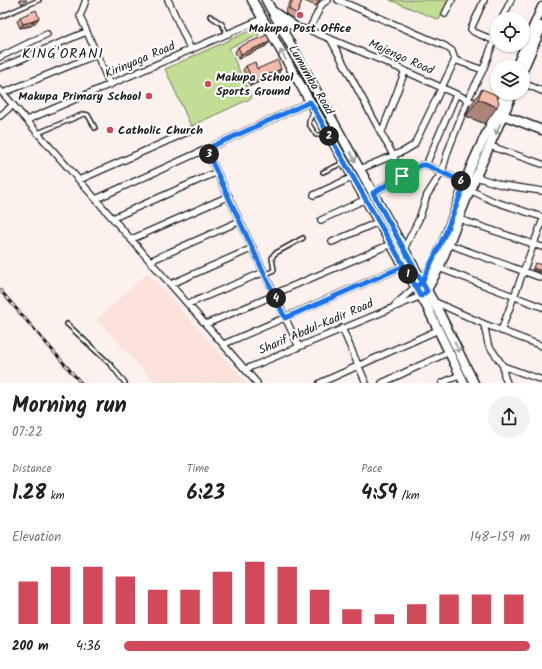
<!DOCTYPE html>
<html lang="en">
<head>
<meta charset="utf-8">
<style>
	:root { --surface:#fff; --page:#f2f2f2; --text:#222; --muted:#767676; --accent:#d1495b }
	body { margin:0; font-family:Kalam,sans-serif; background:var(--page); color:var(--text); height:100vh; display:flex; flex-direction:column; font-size:15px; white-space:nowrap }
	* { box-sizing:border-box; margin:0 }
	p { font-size:13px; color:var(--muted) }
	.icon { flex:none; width:22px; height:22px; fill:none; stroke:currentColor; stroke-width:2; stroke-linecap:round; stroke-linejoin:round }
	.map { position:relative; height:383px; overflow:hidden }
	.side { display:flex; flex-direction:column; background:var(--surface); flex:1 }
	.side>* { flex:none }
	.controls { position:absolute; left:490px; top:12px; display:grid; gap:8px }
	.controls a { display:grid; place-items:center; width:40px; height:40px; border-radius:50%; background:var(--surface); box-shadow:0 1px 3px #0004; font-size:20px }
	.pin { position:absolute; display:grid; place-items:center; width:34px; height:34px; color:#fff; margin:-17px; border-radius:8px; box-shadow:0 2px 6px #0006 }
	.km { position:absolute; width:20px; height:20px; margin:-10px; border-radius:50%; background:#222; color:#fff; font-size:11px; line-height:20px; text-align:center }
	.round { display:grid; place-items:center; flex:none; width:42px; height:42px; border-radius:21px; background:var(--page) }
	.overview { display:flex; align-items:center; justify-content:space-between; height:68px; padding:0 12px }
	h1 { font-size:22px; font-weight:600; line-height:30px }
	.stats { display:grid; grid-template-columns:repeat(3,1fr); gap:6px; height:68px; padding:4px 12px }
	.stats div { display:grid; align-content:center }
	.stats b { font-size:20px; font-weight:600 }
	.stats small { font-size:11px; font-weight:400 }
	.stats p { font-size:11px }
	.chart { height:112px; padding:8px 12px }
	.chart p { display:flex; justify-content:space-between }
	.chart svg { width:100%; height:72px; margin-top:4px; stroke:var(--accent); stroke-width:6 }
	ul { padding:0 12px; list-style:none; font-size:13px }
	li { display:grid; grid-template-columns:64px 48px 1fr; align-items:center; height:30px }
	li i { height:10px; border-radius:5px; background:var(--accent) }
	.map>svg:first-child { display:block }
	.built { fill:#fae1da }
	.green { fill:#c2de95; stroke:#6f7d58 }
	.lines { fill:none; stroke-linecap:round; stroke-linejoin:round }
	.lane-casing { stroke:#1c1c1c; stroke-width:6 }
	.street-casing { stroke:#1c1c1c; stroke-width:8 }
	.secondary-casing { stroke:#1c1c1c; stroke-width:11 }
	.lane { stroke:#fff; stroke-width:3 }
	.street { stroke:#fff; stroke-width:5.5 }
	.secondary { stroke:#fff; stroke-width:8 }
	.rail-casing { stroke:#1c1c1c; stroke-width:3 }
	.rail { stroke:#fff; stroke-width:1.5; stroke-dasharray:4.5; stroke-linecap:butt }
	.wall { fill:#d2a193; stroke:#1c1c1c }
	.shaded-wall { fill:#ab8378; stroke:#1c1c1c }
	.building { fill:#f4bbab; stroke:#1c1c1c }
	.oneway { stroke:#999 }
	.route-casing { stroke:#fff; stroke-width:8 }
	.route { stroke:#1a73e8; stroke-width:5 }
	.poi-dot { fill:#d1495b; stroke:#fff; stroke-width:1.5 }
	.labels { text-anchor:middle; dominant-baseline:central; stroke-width:4; stroke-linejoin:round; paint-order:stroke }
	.poi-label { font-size:12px; font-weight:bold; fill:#1c1c1c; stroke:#fff; text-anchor:start }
	.street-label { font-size:12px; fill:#1c1c1c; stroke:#fff }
	.quarter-label { font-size:14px; letter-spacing:1px; fill:#1c1c1c; stroke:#fff }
</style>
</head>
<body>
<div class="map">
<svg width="542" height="383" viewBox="0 0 542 383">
	<rect width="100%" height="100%" fill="#fdf1ee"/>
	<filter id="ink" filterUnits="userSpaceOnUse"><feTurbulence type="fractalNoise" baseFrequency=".025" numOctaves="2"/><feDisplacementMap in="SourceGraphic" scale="8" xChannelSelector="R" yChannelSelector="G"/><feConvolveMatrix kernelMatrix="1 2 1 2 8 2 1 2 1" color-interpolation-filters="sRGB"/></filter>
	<g filter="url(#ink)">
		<path class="built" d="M148,273L200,331L247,383H155L97,319Z"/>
		<path class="green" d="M390,0H448L439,20Z
			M256,28L259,35L229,48L252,98L191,126L165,69Z"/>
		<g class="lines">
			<g class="lane-casing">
				<path id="lane" d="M210,16L222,24L227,34
					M0,17L39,0
					M314,111L309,121V124L316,135H327
					M38,133L84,114L88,115L95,128
					M323,172L343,163
					M265,275L274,270L272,258L274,254L303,238
					M67,324L111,365L125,383"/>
			</g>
			<g class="street-casing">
				<path id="street" d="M86,0L80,16L110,85
					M168,0L191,50
					M338,0L445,46L452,51L455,60L414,145L404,151L360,169
					M484,0L471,29L474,32L493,40
					M445,14L452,0
					M502,19L511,0
					M291,26L309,30L383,61L480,105
					M309,30L322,4L328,0
					M331,40L393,155L402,176
					M0,57L47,34
					M455,60L483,70
					M0,68L86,32
					M523,83L542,91
					M0,90L257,383
					M3,93L96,55
					M0,116L13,105
					M27,120L262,19
					M381,134L405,71
					M490,146L542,164
					M206,149L299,347
					M426,165L456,95
					M476,177L502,185L542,191
					M79,180L192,130
					M470,190L493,201L542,217
					M373,193L421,165H426L465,183
					M314,195L353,177
					M96,199L310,102
					M113,218L217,172
					M459,219L542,247
					M321,220L366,199
					M132,239L229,196
					M332,242L378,222
					M448,244L542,278
					M404,249L419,219L427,195L442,172L448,151L468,99L483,70L497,32
					M150,261L240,221
					M439,268L542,307
					M171,284L253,248
					M274,294L391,244
					M433,301L484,324L542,346
					M188,304L264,272
					M395,305L415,287
					M206,324L275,295
					M484,324L488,344L503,366L542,380
					M342,328L366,383
					M501,331L542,222
					M224,344L404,266
					M503,366L504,375L507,383
					M246,369L421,296
					M320,383L438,330
					M382,383L449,352
					M442,383L460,375"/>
			</g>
			<g class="secondary-casing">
				<path id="secondary" d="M252,0L427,307L464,383
					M266,0L439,312L474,383
					M274,12L294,26
					M516,67L542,7
					M523,70L542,26
					M503,115L542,130
					M419,284C437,271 461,192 470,169C481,143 494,119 505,93
					M425,293L439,268L470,190L513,93"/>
			</g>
			<use href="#lane" class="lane"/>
			<use href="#street" class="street"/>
			<use href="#secondary" class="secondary"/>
			<g class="rail-casing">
				<path id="rail" d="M0,290L81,383"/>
			</g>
			<use href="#rail" class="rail"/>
		</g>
		<path class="wall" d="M19,0H27L22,4Z
			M291,0H302L297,14L293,19L285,13Z
			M302,0H320L316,6Z
			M20,17L36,22L33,24L31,26L20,28L17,21Z
			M266,46L238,59L235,52L238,47Z
			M246,66L257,69H281L278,74L250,86L243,70Z
			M482,89L485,124L466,116L470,106Z"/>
		<path class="shaded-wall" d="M39,18L36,22L33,24L31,26L20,28L23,24Z
			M270,42L266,46L238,59L241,54Z
			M281,69L278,74L250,86L253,81Z
			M478,99L497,107L485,124L466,116Z
			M533,268L542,271V273L532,270Z"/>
		<path class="building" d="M293,0H302L297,14L289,9Z
			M36,10L39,18L33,20L34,21L23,24L20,17Z
			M267,35L270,42L241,54L238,47Z
			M278,60L281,69L253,81L246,66L255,62L257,69Z
			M482,89L496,95L499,102L497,107L478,99Z
			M535,263L542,265V271L533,268Z"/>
		<defs><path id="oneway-shaft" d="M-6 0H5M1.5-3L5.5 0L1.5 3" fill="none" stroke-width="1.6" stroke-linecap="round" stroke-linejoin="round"/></defs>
		<g class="oneway">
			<use href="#oneway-shaft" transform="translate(283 55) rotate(-120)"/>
			<use href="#oneway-shaft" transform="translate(498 129) rotate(113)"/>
			<use href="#oneway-shaft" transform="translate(353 157) rotate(61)"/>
			<use href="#oneway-shaft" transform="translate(457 347) rotate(64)"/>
		</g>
	</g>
	<g class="lines" filter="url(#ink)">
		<g class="route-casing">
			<path id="route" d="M402,176L373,193L422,282L416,287L310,102L206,149L285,318L404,266L421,296L427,291L422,282L446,232L465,183L426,165H421L402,176"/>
		</g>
		<use href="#route" class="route"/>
	</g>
	<g class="poi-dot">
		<circle cx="300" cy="15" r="4"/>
		<circle cx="208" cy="84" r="4"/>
		<circle cx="149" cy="96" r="4"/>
		<circle cx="110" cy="130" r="4"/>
	</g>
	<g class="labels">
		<g class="poi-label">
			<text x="300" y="28" text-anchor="middle">Makupa Post Office</text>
			<text x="216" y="77">Makupa School<tspan x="216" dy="14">Sports Ground</tspan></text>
			<text x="141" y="96" text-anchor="end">Makupa Primary School</text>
			<text x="118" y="130">Catholic Church</text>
		</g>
		<g class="street-label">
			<text transform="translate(401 57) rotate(24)">Majengo Road</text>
			<text transform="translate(140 60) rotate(-23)">Kirinyaga Road</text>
			<text transform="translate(311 80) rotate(60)">Lumumba Road</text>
			<text transform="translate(316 327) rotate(-23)">Sharif Abdul-Kadir Road</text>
		</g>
		<g class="quarter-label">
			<text x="63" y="54">KING'ORANI</text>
		</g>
	</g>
</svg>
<div class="controls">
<a><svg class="icon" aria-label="locate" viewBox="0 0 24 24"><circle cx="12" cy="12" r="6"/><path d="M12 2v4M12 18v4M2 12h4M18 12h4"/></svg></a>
<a><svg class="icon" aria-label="layers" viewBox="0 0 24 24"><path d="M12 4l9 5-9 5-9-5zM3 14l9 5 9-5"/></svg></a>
</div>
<div class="pin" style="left:402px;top:176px;background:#1e9e55"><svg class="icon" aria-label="arrive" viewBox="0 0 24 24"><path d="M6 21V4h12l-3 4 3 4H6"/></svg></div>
<b class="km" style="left:408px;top:274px">1</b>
<b class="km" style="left:329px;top:136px">2</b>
<b class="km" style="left:209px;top:154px">3</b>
<b class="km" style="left:276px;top:298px">4</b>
<b class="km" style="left:461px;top:181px">6</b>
</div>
<section class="side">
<div class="overview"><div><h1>Morning run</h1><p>07:22</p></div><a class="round"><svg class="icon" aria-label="share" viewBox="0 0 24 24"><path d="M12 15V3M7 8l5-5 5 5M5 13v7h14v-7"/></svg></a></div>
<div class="stats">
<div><p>Distance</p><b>1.28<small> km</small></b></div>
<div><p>Time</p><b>6:23</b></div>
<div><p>Pace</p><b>4:59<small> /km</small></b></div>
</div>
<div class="chart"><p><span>Elevation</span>148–159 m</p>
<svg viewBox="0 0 160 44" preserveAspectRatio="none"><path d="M5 44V18M15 44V9M25 44V9M35 44V15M45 44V23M55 44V23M65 44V12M75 44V6M85 44V9M95 44V23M105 44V35M115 44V38M125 44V32M135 44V26M145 44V26M155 44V26"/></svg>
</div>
<ul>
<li><b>200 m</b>4:36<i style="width:100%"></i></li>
</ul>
</section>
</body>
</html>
